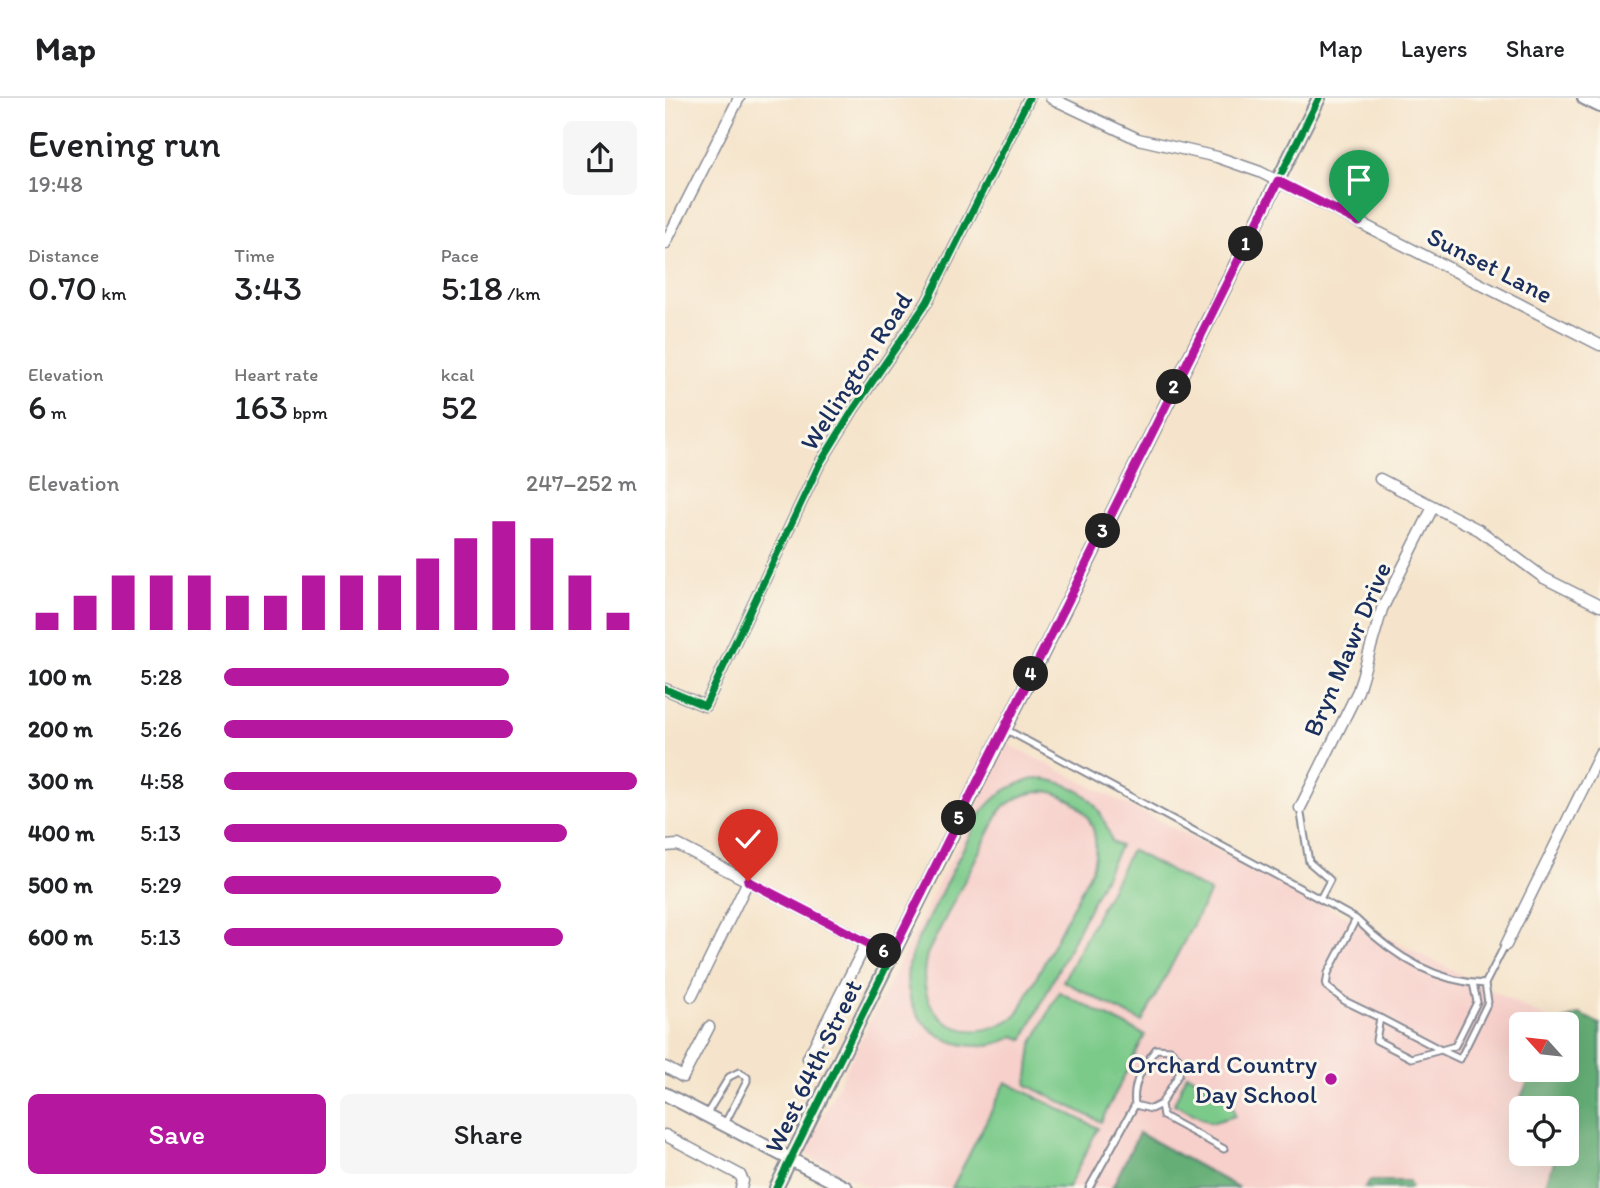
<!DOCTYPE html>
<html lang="en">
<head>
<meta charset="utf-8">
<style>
	:root { --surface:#fff; --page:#f6f6f6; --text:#202124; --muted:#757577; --line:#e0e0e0; --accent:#b5179e }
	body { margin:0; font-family:Itim,sans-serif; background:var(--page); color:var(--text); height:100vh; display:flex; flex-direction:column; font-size:26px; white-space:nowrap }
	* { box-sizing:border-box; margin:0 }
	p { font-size:23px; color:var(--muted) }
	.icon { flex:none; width:38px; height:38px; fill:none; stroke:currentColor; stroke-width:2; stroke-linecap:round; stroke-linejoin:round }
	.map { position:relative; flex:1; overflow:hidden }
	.drawer { display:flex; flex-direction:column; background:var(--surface); width:665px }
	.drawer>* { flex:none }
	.needle { width:46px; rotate:297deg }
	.fabs { position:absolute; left:844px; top:914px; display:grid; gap:14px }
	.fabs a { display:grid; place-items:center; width:70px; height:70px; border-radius:10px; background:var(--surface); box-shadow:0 7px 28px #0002; font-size:35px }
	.pin { position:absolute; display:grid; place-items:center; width:60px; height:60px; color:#fff; margin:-72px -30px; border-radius:50% 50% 50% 0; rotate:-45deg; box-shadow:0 0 7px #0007 }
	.pin .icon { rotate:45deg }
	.km { position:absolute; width:35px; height:35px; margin:-18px; border-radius:50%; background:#222; color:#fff; font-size:19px; line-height:35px; text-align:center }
	.round { display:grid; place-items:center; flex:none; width:74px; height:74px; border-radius:10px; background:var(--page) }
	.overview { display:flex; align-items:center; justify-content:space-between; height:119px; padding:0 28px }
	h1 { font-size:38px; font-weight:600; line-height:52px }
	.metrics { display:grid; grid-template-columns:repeat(3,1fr); gap:10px; height:119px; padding:7px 28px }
	.metrics div { display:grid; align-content:center }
	.metrics b { font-size:35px; font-weight:600 }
	.metrics small { font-size:19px; font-weight:400 }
	.metrics p { font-size:19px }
	.chart { height:196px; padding:14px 28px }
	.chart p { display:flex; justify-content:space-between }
	.chart svg { width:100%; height:126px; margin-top:7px; stroke:var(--accent); stroke-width:6 }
	.action { display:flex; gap:14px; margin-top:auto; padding:14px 28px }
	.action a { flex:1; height:80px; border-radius:10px; background:var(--accent); color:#fff; font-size:28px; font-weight:600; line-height:80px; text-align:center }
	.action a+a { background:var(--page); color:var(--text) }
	ul { padding:0 28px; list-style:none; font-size:23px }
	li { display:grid; grid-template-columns:112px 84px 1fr; align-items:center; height:52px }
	li i { height:18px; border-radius:9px; background:var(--accent) }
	header { display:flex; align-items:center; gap:42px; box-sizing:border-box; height:98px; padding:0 35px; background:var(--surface); border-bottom:2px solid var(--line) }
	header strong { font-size:33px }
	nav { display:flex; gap:38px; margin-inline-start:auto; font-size:24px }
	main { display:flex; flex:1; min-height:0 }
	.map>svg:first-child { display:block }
	.built { fill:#f7d0cb; fill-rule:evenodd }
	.green { fill:#7cca8a; stroke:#4c7c74; stroke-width:2; fill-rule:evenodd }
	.forest { fill:#65ae76; stroke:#406e6a; stroke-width:2 }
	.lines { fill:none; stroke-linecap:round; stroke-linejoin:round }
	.service-casing { stroke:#888a94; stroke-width:9 }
	.minor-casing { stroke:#888a94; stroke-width:13 }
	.tertiary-casing { stroke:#888a94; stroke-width:16 }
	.service { stroke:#fff; stroke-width:5 }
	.minor { stroke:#fff; stroke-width:10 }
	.tertiary { stroke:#fff; stroke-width:12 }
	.cycleway-casing { stroke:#fbf7ec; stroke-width:11 }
	.cycleway { stroke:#00873e; stroke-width:7 }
	.route-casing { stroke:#fff; stroke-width:14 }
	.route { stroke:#b5179e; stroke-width:9 }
	.poi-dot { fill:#b5179e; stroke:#fbf7ec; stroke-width:2.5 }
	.labels { text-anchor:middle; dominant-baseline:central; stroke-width:6; stroke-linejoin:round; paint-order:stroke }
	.street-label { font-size:26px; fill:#1b2f5e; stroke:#fbf7ec }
	.poi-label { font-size:26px; fill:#1b2f5e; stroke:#fbf7ec; text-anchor:end }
</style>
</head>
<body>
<header>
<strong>Map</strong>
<nav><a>Map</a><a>Layers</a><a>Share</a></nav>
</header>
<main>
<section class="drawer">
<div class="overview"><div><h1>Evening run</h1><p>19:48</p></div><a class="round"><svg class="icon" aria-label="share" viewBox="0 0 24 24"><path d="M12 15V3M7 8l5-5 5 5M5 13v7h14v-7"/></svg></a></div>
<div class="metrics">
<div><p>Distance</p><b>0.70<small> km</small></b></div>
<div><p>Time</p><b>3:43</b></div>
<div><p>Pace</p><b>5:18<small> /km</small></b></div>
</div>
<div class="metrics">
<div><p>Elevation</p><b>6<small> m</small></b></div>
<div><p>Heart rate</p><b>163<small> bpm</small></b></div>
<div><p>kcal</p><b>52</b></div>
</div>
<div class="chart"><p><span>Elevation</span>247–252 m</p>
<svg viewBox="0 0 160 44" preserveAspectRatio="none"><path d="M5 44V38M15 44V32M25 44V25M35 44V25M45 44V25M55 44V32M65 44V32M75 44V25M85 44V25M95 44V25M105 44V19M115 44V12M125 44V6M135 44V12M145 44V25M155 44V38"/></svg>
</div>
<ul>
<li><b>100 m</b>5:28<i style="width:69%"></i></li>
<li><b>200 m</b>5:26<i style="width:70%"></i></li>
<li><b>300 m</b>4:58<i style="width:100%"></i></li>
<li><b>400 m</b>5:13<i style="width:83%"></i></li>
<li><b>500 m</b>5:29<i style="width:67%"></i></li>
<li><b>600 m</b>5:13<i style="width:82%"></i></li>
</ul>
<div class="action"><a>Save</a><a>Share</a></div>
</section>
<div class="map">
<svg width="935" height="1090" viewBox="0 0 935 1090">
	<rect width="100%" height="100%" fill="#fbf7ec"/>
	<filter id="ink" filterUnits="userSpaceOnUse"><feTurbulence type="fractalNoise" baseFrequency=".0143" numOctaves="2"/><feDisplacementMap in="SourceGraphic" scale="14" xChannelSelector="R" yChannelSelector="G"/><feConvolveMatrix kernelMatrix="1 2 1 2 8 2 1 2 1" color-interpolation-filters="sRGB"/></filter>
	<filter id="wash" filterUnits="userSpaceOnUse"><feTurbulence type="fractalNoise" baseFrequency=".00686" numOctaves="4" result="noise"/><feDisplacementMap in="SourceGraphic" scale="28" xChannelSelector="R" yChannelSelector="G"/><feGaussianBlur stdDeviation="1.57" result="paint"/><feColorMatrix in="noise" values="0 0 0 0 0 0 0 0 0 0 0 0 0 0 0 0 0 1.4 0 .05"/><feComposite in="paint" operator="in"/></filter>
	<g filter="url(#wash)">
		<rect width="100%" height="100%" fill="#f5e4cb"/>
		<path class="built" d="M343,646L893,926H856V971H901L935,1090H205L139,1056ZM856,1010H901V1055H856Z"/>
		<path class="green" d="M373,680C416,686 435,702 447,744L455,748L358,942L350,938C308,962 250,941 243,890C240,875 245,861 250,847L315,717C332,695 346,686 373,680ZM383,693C422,703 438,732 427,771L352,917C299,955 246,918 262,856L336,711C352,698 364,694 383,693Z
			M466,752L545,794L477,924L398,883Z
			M394,894L480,937L436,1024L362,987L367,947Z
			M522,976L571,1000L567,1004L570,1018L546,1025L509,1006Z
			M341,984L433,1030L403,1090H287Z"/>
		<path class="forest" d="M915,916L935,926V1090H879L889,1064L885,1055H901V1010H861L856,999L869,971H901V926H889Z
			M474,1035L574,1090H447Z
			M705,1083H744L746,1090H699Z"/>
	</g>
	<g filter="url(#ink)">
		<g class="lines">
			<g class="service-casing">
				<path id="service" d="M340,631L655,801L665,782L644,764L635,710
					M655,801L691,821L663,875L661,888L680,903L715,920L711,942L746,960L776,952L715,920
					M691,821C726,856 768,884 820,886
					M776,952L795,961L823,904L820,886L840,847
					M776,952L790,948L812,904L808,885
					M470,1007L486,1011L496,1006
					M41,1017L64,979L74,974L82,979V983L59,1027
					M424,1090L470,1007C467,985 478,968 491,951L506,952L515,962L514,976L496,1006L498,1018L559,1051"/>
			</g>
			<g class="minor-casing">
				<path id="minor" d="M386,0L473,41L552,59L595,74L935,247
					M0,146L74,0
					M715,381L814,432L879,480L935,508
					M0,591L40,608L154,367L188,312L262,204L364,0
					M635,710L693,593L717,511L768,409
					M0,748L13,747L226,857
					M841,847L935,656
					M27,898L83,783
					M143,960L202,844
					M0,969L18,979L44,929
					M0,1037L75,1077L78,1083L76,1090"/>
			</g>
			<g class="tertiary-casing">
				<path id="tertiary" d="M919,0L935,8
					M0,996L181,1090
					M111,1090L654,0"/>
			</g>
			<use href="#service" class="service"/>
			<use href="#minor" class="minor"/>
			<use href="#tertiary" class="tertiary"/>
			<g class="cycleway-casing">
				<path id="cycleway" d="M0,591L40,608L154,367L188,312L262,204L364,0
					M111,1090L654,0"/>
			</g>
			<use href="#cycleway" class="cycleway"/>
		</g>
	</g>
	<g class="lines" filter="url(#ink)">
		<g class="route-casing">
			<path id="route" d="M83,783L226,857L613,83L694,124"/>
		</g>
		<use href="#route" class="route"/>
	</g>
	<circle class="poi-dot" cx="666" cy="981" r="7"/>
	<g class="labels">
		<g class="street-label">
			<text transform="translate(825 167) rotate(27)">Sunset Lane</text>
			<text transform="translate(191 273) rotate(-57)">Wellington Road</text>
			<text transform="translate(682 551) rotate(-67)">Bryn Mawr Drive</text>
			<text transform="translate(148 968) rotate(-64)">West 64th Street</text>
		</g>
		<g class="poi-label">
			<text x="652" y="966">Orchard Country<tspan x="652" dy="30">Day School</tspan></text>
		</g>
	</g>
</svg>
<div class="fabs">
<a><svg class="needle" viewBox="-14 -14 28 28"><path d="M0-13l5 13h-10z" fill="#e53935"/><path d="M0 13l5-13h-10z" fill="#757577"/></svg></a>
<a><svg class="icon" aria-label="locate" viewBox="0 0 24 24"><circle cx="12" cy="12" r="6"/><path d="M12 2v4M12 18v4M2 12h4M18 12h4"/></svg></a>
</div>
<div class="pin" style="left:694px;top:124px;background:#1e9e55"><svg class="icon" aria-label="arrive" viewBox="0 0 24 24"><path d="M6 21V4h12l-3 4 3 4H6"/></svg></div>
<div class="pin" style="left:83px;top:783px;background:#d93025"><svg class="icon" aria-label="check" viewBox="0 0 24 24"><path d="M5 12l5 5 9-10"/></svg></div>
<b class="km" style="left:581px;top:146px">1</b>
<b class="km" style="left:509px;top:289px">2</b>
<b class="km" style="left:438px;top:433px">3</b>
<b class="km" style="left:366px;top:576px">4</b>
<b class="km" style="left:294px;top:720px">5</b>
<b class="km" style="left:219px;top:853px">6</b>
</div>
</main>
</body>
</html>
